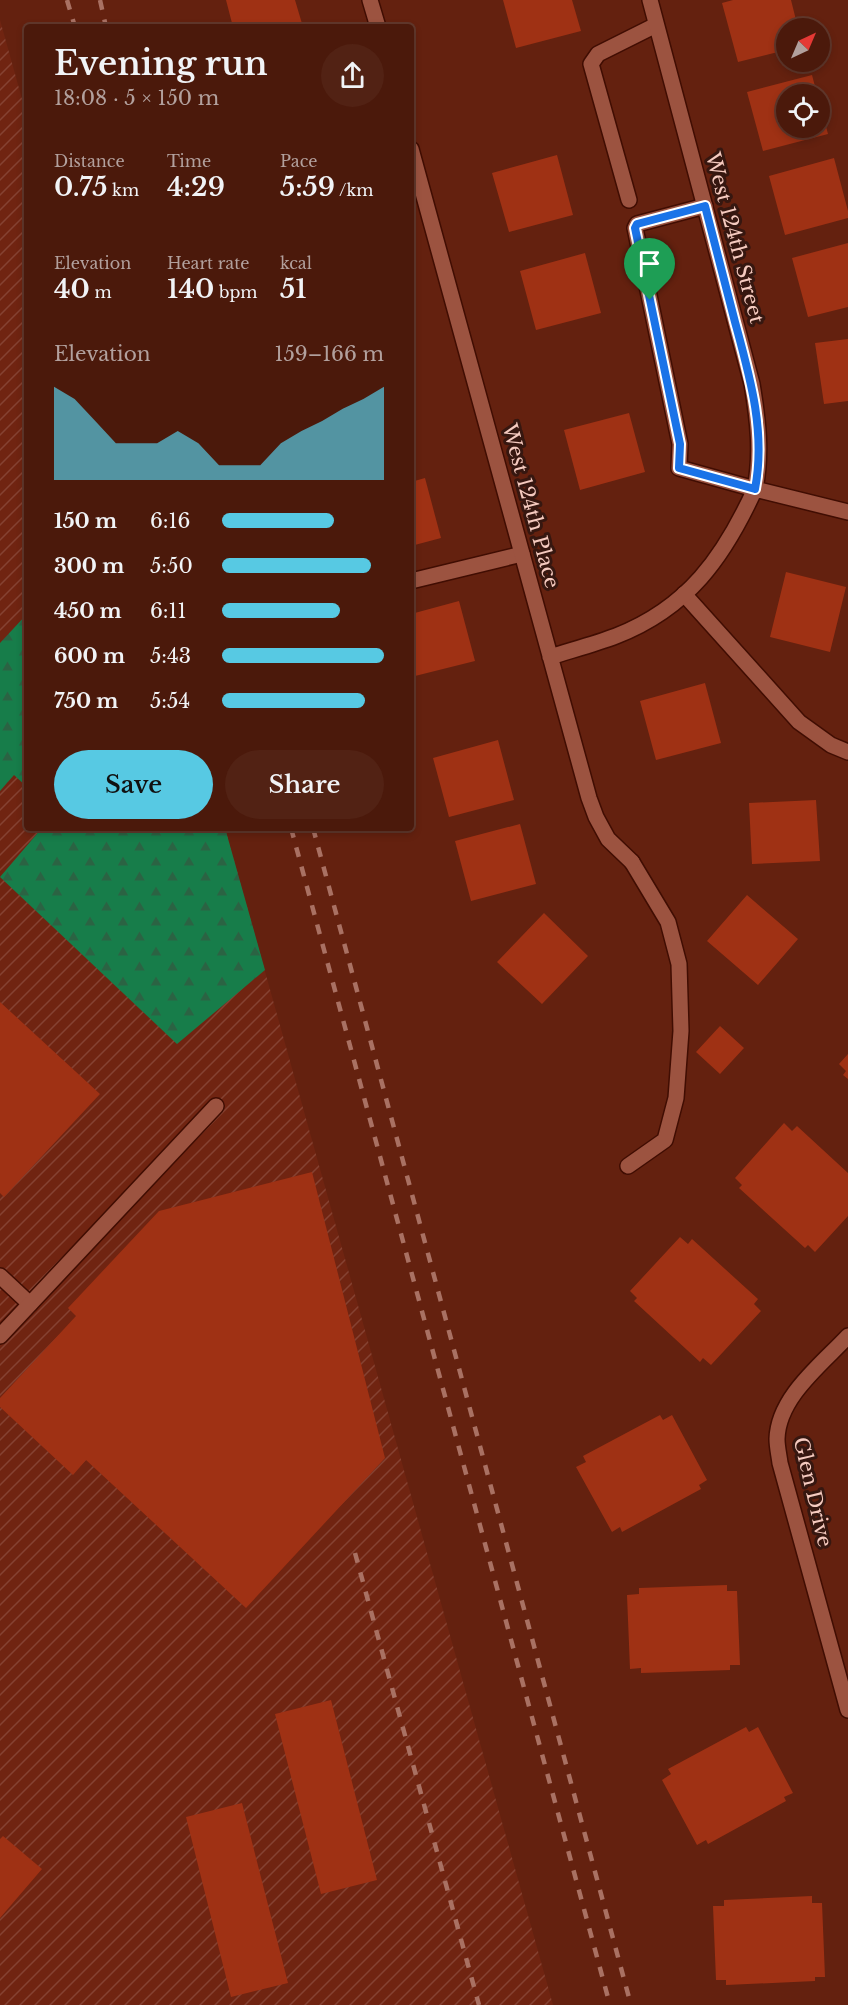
<!DOCTYPE html>
<html lang="en">
<head>
<meta charset="utf-8">
<style>
	:root { --surface:#4b190b; --page:#522214; --text:#f1f3f6; --muted:#b2a09d; --line:#62382c; --accent:#57c9e3 }
	body { margin:0; font-family:"Libre Baskerville",serif; background:var(--page); color:var(--text); height:100vh; display:flex; flex-direction:column; font-size:22px; white-space:nowrap }
	* { box-sizing:border-box; margin:0 }
	p { font-size:20px; color:var(--muted) }
	.icon { flex:none; width:33px; height:33px; fill:none; stroke:currentColor; stroke-width:2; stroke-linecap:round; stroke-linejoin:round }
	.map { position:relative; flex:1; overflow:hidden }
	.sheet { position:absolute; left:24px; top:24px; width:390px; height:807px; display:flex; flex-direction:column; background:var(--surface); border-radius:6px; box-shadow:0 3px 9px #0003,0 0 0 2px var(--line) }
	.sheet>* { flex:none }
	.needle { width:39px; rotate:44deg }
	.tools { position:absolute; left:776px; top:18px; display:grid; gap:12px }
	.tools a { display:grid; place-items:center; width:54px; height:54px; border-radius:50%; background:var(--surface); box-shadow:0 3px 9px #0003,0 0 0 2px var(--line); font-size:30px }
	.pin { position:absolute; display:grid; place-items:center; width:51px; height:51px; color:#fff; margin:-62px -26px; border-radius:50% 50% 50% 0; rotate:-45deg; box-shadow:0 0 6px #0007 }
	.pin .icon { rotate:45deg }
	.round { display:grid; place-items:center; flex:none; width:63px; height:63px; border-radius:32px; background:var(--page) }
	.head { display:flex; align-items:center; justify-content:space-between; height:102px; padding:0 30px }
	h1 { font-size:33px; font-weight:600; line-height:45px }
	.stats { display:grid; grid-template-columns:repeat(3,1fr); gap:9px; height:102px; padding:6px 30px }
	.stats div { display:grid; align-content:center }
	.stats b { font-size:26px; font-weight:600 }
	.stats small { font-size:16px; font-weight:400 }
	.stats p { font-size:16px }
	.chart { height:168px; padding:12px 30px }
	.chart p { display:flex; justify-content:space-between }
	.chart svg { width:100%; height:108px; margin-top:6px; fill:var(--accent); opacity:.7 }
	.cta { display:flex; gap:12px; margin-top:auto; padding:12px 30px }
	.cta a { flex:1; height:69px; border-radius:36px; background:var(--accent); color:#111; font-size:24px; font-weight:600; line-height:69px; text-align:center }
	.cta a+a { background:var(--page); color:var(--text) }
	ul { padding:0 30px; list-style:none; font-size:20px }
	li { display:grid; grid-template-columns:96px 72px 1fr; align-items:center; height:45px }
	li i { height:15px; border-radius:8px; background:var(--accent) }
	.map>svg:first-child { display:block }
	.industrial { fill:url(#industrial-furrows) }
	.forest { fill:url(#forest-firs) }
	.building { fill:#9f3114 }
	.lines { fill:none; stroke-linecap:round; stroke-linejoin:round }
	.lane-casing { stroke:#400d02; stroke-width:18 }
	.street-casing { stroke:#400d02; stroke-width:18 }
	.lane { stroke:#9c5340; stroke-width:15 }
	.street { stroke:#9c5340; stroke-width:15 }
	.rail { stroke:#a97163; stroke-width:4.5; stroke-dasharray:10 10; stroke-linecap:butt }
	.route-casing { stroke:#fff; stroke-width:12 }
	.route { stroke:#1a73e8; stroke-width:8 }
	.labels { text-anchor:middle; dominant-baseline:central; stroke-width:6; stroke-linejoin:round; paint-order:stroke }
	.street-label { font-size:20px; fill:#f5cabf; stroke:#361710 }
</style>
</head>
<body>
<div class="map">
<svg width="848" height="2005" viewBox="0 0 848 2005">
	<defs>
		<pattern id="industrial-furrows" width="10" height="10" patternUnits="userSpaceOnUse" patternTransform="scale(1.5)"><rect width="10" height="10" fill="#702411"/><path d="M-1 1l2-2M0 10L10 0M9 11l2-2" fill="none" stroke="#854232"/></pattern>
		<pattern id="forest-firs" width="22" height="20" patternUnits="userSpaceOnUse" patternTransform="scale(1.5)"><rect width="22" height="20" fill="#177d4a"/><path d="M5 1l3.5 6h-7zM16 11l3.5 6h-7z" fill="#2b6343"/></pattern>
	</defs>
	<rect width="100%" height="100%" fill="#64210f"/>
	<path class="industrial" d="M0,20L27,117V828H225L553,2005H0Z"/>
	<path class="forest" d="M27,614V787L14,775L0,791V643Z
		M42,828H225L265,970L177,1044L0,877Z"/>
	<path class="building" d="M226,0H295L303,27H233Z
		M503,0H572L581,31L516,48Z
		M733,0H791L798,28H786V50L738,62L722,3Z
		M812,75L817,94H786V128H819L820,104L828,134L763,151L747,92Z
		M557,155L573,215L509,232L492,173Z
		M834,158L848,211V218L785,235L769,176Z
		M848,243V307L808,317L792,258Z
		M585,253L601,313L536,330L520,271Z
		M848,339V401L824,404L815,343Z
		M629,413L645,472L580,490L564,430Z
		M425,478L441,538L411,546V482Z
		M786,572L846,587L830,652L770,637Z
		M459,601L475,661L411,677V614Z
		M705,683L721,743L656,760L640,701Z
		M498,740L514,800L449,817L433,758Z
		M816,800L820,861L752,864L749,803Z
		M520,824L536,884L471,901L455,841Z
		M747,895L798,939L758,985L707,941Z
		M544,913L588,956L542,1004L497,962Z
		M0,1002L100,1094L4,1197L0,1193Z
		M720,1026L744,1048L720,1074L696,1052Z
		M848,1054V1079L843,1075L846,1071L839,1064Z
		M784,1123L792,1131L797,1126L848,1173V1216L815,1252L808,1245L805,1248L739,1188L742,1185L735,1178Z
		M312,1172L385,1458L246,1608L86,1460L73,1475L0,1407V1398L76,1316L68,1308L159,1211Z
		M680,1237L688,1244L692,1239L758,1299L754,1304L761,1311L711,1365L703,1358L700,1362L634,1301L637,1298L630,1291Z
		M660,1415L663,1420L672,1415L707,1480L699,1485L701,1489L622,1532L620,1527L612,1532L576,1467L586,1462L583,1456Z
		M727,1585V1591H737L740,1665H730V1670L641,1673V1668L630,1669L627,1595L639,1594V1588Z
		M331,1700L377,1880L321,1894L275,1714Z
		M746,1727L749,1732L758,1727L793,1793L784,1797L786,1801L708,1844L706,1840L697,1845L662,1780L671,1774L668,1769Z
		M242,1803L288,1983L231,1997L186,1817Z
		M3,1836L42,1869L0,1918V1839Z
		M812,1896V1903H822L825,1977H815V1981L726,1985V1980H716L713,1906H724V1900Z"/>
	<g class="lines">
		<g class="lane-casing">
			<path id="lane" d="M629,200L591,64L598,54L656,25
				M705,206L637,224L635,228L680,444L679,468L755,489
				M411,581L522,554
				M684,594L799,722L831,745L848,752
				M628,1166L665,1140L676,1098L681,1031L679,964L668,922L632,862
				M0,1276L30,1304"/>
		</g>
		<g class="street-casing">
			<path id="street" d="M370,0L378,27
				M650,0L752,384C758,420 762,453 755,489
				M411,149L589,798L596,817L608,839L632,862
				M550,657C572,650 595,644 616,636C688,608 724,557 755,489L848,512
				M0,1336L216,1106
				M848,1336C822,1364 778,1397 777,1439C777,1447 779,1455 780,1463L848,1710"/>
		</g>
		<use href="#lane" class="lane"/>
		<use href="#street" class="street"/>
		<path class="rail" d="M67,0L75,27
			M100,0L106,27
			M291,828L610,2005
			M313,828L631,2005
			M355,1553L479,2005"/>
	</g>
	<g class="lines">
		<g class="route-casing">
			<path id="route" d="M705,206C715,245 725,283 735,322C750,377 766,432 755,489L679,468L680,444L635,228L637,224Z"/>
		</g>
		<use href="#route" class="route"/>
	</g>
	<g class="labels">
		<g class="street-label">
			<text transform="translate(735 238) rotate(75)">West 124th Street</text>
			<text transform="translate(531 506) rotate(75)">West 124th Place</text>
			<text transform="translate(813 1492) rotate(77)">Glen Drive</text>
		</g>
	</g>
</svg>
<div class="tools">
<a><svg class="needle" viewBox="-14 -14 28 28"><path d="M0-13l5 13h-10z" fill="#e53935"/><path d="M0 13l5-13h-10z" fill="#b2a09d"/></svg></a>
<a><svg class="icon" aria-label="locate" viewBox="0 0 24 24"><circle cx="12" cy="12" r="6"/><path d="M12 2v4M12 18v4M2 12h4M18 12h4"/></svg></a>
</div>
<div class="pin" style="left:650px;top:300px;background:#1e9e55"><svg class="icon" aria-label="arrive" viewBox="0 0 24 24"><path d="M6 21V4h12l-3 4 3 4H6"/></svg></div>
<section class="sheet">
<div class="head"><div><h1>Evening run</h1><p>18:08 · 5 × 150 m</p></div><a class="round"><svg class="icon" aria-label="share" viewBox="0 0 24 24"><path d="M12 15V3M7 8l5-5 5 5M5 13v7h14v-7"/></svg></a></div>
<div class="stats">
<div><p>Distance</p><b>0.75<small> km</small></b></div>
<div><p>Time</p><b>4:29</b></div>
<div><p>Pace</p><b>5:59<small> /km</small></b></div>
</div>
<div class="stats">
<div><p>Elevation</p><b>40<small> m</small></b></div>
<div><p>Heart rate</p><b>140<small> bpm</small></b></div>
<div><p>kcal</p><b>51</b></div>
</div>
<div class="chart"><p><span>Elevation</span>159–166 m</p>
<svg viewBox="0 0 160 44" preserveAspectRatio="none"><path d="M0 44V6L10 11L20 20L30 29L40 29L50 29L60 24L70 29L80 38L90 38L100 38L110 29L120 24L130 20L140 15L150 11L160 6V44z"/></svg>
</div>
<ul>
<li><b>150 m</b>6:16<i style="width:69%"></i></li>
<li><b>300 m</b>5:50<i style="width:92%"></i></li>
<li><b>450 m</b>6:11<i style="width:73%"></i></li>
<li><b>600 m</b>5:43<i style="width:100%"></i></li>
<li><b>750 m</b>5:54<i style="width:88%"></i></li>
</ul>
<div class="cta"><a>Save</a><a>Share</a></div>
</section>
</div>
</body>
</html>
